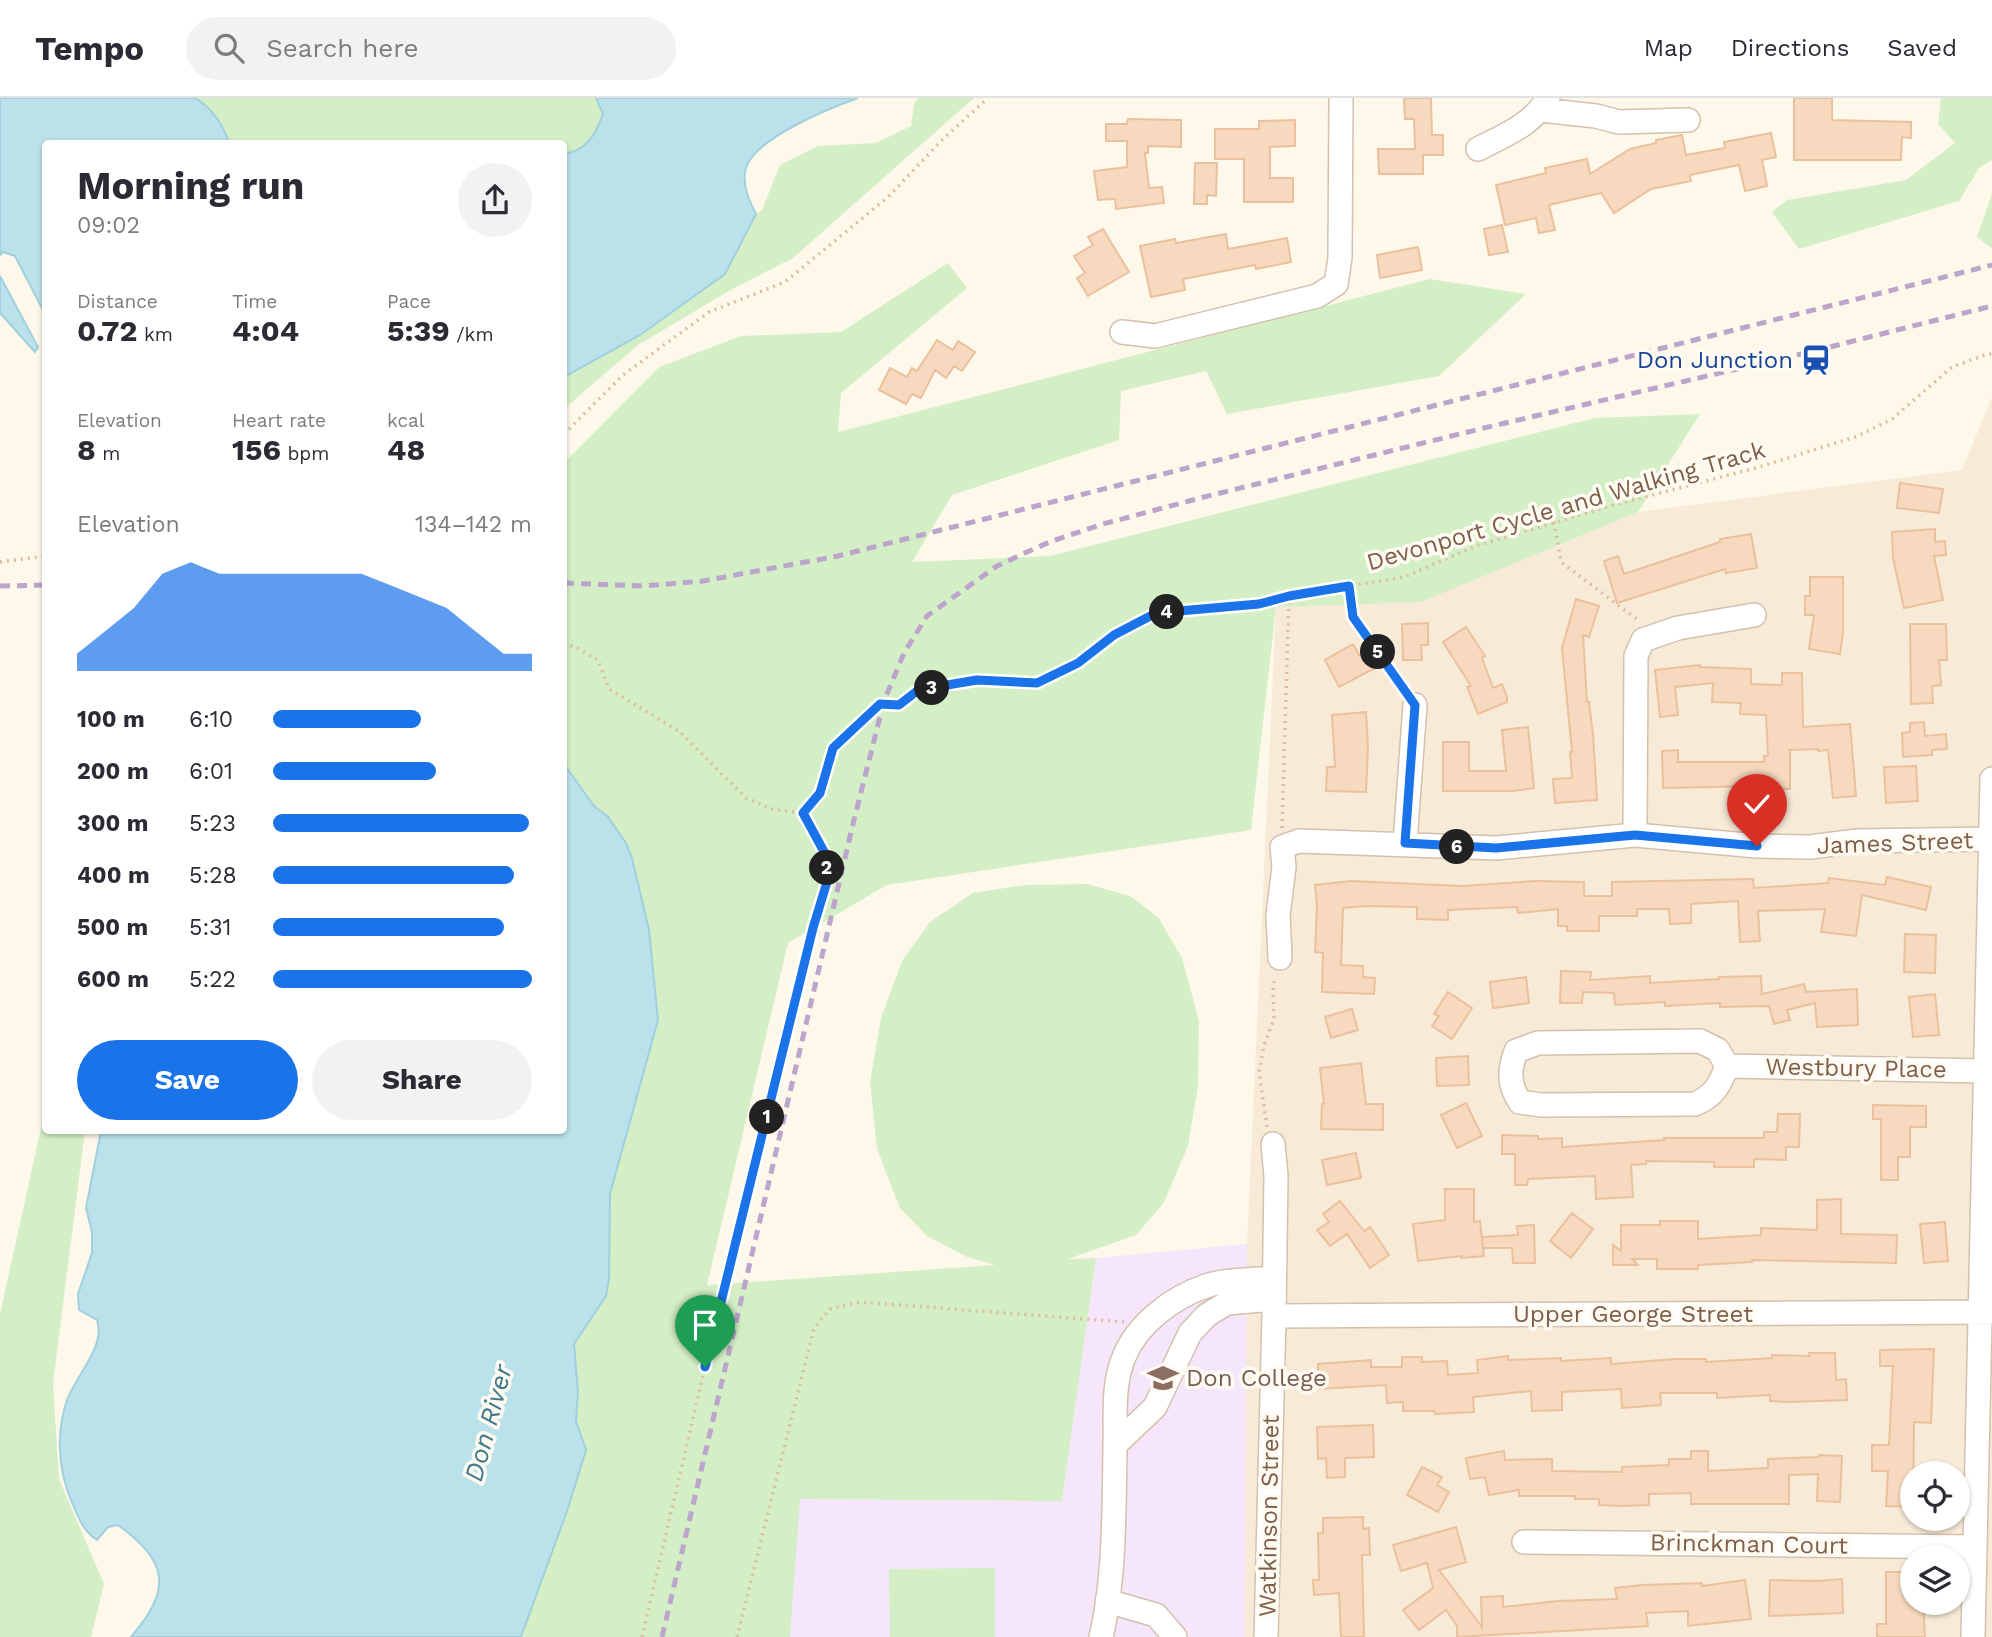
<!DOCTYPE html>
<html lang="en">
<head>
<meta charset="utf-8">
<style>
	:root { --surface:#fff; --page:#f2f2f3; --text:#2b2b33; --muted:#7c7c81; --line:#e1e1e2; --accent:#1a73e8 }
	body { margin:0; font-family:"Work Sans",sans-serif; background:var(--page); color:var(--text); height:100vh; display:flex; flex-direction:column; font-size:26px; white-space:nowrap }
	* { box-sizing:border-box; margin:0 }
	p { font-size:23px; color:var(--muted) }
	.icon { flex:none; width:38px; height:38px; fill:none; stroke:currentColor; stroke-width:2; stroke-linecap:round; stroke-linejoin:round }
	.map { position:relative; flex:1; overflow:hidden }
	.panel { position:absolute; left:42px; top:42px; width:525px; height:994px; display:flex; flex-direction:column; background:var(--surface); border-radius:7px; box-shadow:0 2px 5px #0004 }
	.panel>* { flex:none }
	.tools { position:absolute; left:1900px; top:1363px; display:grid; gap:14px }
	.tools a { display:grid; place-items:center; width:70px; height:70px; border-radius:50%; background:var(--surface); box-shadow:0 2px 5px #0004; font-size:35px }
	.pin { position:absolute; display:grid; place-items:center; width:60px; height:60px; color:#fff; margin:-72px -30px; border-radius:50% 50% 50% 0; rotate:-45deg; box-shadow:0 0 7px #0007 }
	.pin .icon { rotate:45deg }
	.km { position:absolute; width:35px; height:35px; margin:-18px; border-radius:50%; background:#222; color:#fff; font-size:19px; line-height:35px; text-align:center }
	.round { display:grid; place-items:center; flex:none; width:74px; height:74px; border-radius:37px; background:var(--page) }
	.head { display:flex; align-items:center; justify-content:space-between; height:119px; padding:0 35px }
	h1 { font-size:38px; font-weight:700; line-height:52px }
	.stats { display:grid; grid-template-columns:repeat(3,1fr); gap:10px; height:119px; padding:7px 35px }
	.stats div { display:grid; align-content:center }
	.stats b { font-size:30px; font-weight:700 }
	.stats small { font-size:19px; font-weight:400 }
	.stats p { font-size:19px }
	.chart { height:196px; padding:14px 35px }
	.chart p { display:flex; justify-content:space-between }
	.chart svg { width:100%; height:126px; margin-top:7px; fill:var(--accent); opacity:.7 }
	.action { display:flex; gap:14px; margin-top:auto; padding:14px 35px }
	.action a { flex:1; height:80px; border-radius:42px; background:var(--accent); color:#fff; font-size:28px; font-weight:700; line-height:80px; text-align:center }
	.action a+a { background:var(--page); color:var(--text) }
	ul { padding:0 35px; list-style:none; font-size:23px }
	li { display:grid; grid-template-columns:112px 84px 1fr; align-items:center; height:52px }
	li i { height:18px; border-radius:9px; background:var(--accent) }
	header { display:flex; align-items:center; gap:42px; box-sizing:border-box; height:98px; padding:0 35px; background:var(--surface); border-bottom:2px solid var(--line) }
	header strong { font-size:33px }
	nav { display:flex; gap:38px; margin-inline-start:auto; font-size:24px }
	.search { width:490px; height:63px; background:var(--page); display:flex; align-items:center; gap:18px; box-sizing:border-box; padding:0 24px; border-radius:38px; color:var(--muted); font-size:26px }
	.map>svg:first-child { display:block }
	.residential { fill:#f7ebd7; fill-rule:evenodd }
	.education { fill:#f5e6fb }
	.green { fill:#d4efc6 }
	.water { fill:#bbe1eb; stroke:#a0d0de; stroke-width:2 }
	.building { fill:#f7d9bf; stroke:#ebc09d; stroke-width:2 }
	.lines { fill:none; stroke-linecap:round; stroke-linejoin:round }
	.minor-casing { stroke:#d3c0ad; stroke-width:26 }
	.path { stroke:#ddbca0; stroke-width:3.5; stroke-dasharray:2 5; stroke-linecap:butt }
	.minor { stroke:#fff; stroke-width:23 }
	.rail { stroke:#bca5cb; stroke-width:5; stroke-dasharray:10 7; stroke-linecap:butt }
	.route-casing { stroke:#fff; stroke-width:14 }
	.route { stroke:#1a73e8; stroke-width:9 }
	.labels { text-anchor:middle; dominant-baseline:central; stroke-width:7; stroke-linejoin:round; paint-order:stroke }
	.transit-label { font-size:24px; fill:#164399; stroke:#fffbf2; text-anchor:end }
	.street-label { font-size:24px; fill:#7d5f49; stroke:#fffbf2 }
	.education-label { font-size:24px; fill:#785e54; stroke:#fffbf2; text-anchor:start }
	.water-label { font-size:26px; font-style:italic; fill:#3d798b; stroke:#fffbf2 }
</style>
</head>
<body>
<header>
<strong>Tempo</strong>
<div class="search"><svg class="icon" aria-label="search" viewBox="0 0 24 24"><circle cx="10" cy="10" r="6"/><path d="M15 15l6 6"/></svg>Search here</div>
<nav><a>Map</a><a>Directions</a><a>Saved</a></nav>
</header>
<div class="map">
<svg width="1992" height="1539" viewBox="0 0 1992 1539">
	<rect width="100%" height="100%" fill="#fef8ea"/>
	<path class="residential" d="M1992,299V1539H1239L1247,1146L1276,509L1430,500L1638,414L1962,372ZM1913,1376H1958V1421H1913ZM1913,1460H1958V1505H1913Z"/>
	<path class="education" d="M1247,1146L1245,1539H778L799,1401L1062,1403L1096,1160Z"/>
	<path class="green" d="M195,0H596L603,16C596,36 586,52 564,56V46C539,45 512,41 490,46H229C223,27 212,10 195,0Z
		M918,0H974L793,160L734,190L638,247L564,311V279L640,237L725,176L756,116L762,112L780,67L818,48L876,45L911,28L914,6Z
		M1941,0H1992V62L1979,70L1959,103L1799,151L1772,114L1787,102L1906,82L1955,45L1938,26Z
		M1992,96V150H1991L1977,139Z
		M948,165L967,190L841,295L838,334L1430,181L1526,196L1439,278L1227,316L1206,273L1121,293L1119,342L952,397L912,464L1050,458L1595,320L1700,316L1638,414L1421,504L1276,509L1251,732L887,787L788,845L707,1187L995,1167L967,1159L927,1138L900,1110L877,1051L870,984L881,920L902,863L930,824L973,795L1025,787L1087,786L1130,798L1158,819L1182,860L1199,923L1198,988L1188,1048L1163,1106L1136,1137L1068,1161L1096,1160L1062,1403L800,1401L790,1539H521L567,1413L586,1353L576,1323L578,1295L574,1246L606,1198L609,1181L610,1096L658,922L649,832L632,760L626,745L608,719L594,708L564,666V365L659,269L741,238L841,234Z
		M45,1012L46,1032L85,1033L53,1285L59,1381L104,1486L91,1539H0V1216Z
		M995,1470V1539H890L889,1471Z"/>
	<path class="water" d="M0,0H195C212,10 223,27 229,45L46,46L45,216L15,158L3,154L0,157Z
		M596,0H858C830,10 749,42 745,74C743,90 749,102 756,116L725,176L640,237L564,279V56C586,53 596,36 603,16Z
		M0,178L38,249L35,254L0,215Z
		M564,666L594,708L608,719L626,745L632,760L649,832L658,922L610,1096L609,1181L606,1198L574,1246L578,1295L576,1323L586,1352L567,1413L521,1539H131C172,1491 169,1464 118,1427L108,1429L97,1442C82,1432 78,1418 71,1402C58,1371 56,1334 67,1302C76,1277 106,1249 97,1222L79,1212L78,1196L92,1155V1134L86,1110L101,1033L564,1032Z"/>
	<path class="building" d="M1404,0H1431L1432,37H1443V57H1423V76H1379L1378,51H1415L1414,21H1405Z
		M1794,0H1832V22L1911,24V40L1902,39L1901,62H1794Z
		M1128,21L1181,22V49L1148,48V55H1145L1149,90L1162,89L1164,105L1116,111L1115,101L1098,102L1094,73L1127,69V43H1106V26H1127Z
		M1295,22V48L1270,49V80H1293V104H1244V61H1215V31H1259V23Z
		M1771,35L1776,59L1762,62L1767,88L1745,93L1739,67L1690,77L1691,83L1651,91L1614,115L1601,95L1549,107L1555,132L1539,135L1536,120L1505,127L1496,87L1546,75L1545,70L1587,61L1590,76L1630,51L1656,45V42L1682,37L1686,57L1725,50L1724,44Z
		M1195,65H1217L1216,98L1207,97V106H1194Z
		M1502,127L1508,154L1489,157L1484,131Z
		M1103,131L1129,174L1088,198L1077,180L1085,175L1074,158L1093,147L1088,139Z
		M1226,136L1228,151L1287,140L1291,164L1256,171L1255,167L1183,181L1185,192L1151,199L1140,148L1175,141L1176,145Z
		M1418,149L1422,172L1380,180L1377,157Z
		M937,242L953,252L958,243L975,254L962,273L954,268L946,280L935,272L921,300L912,296L906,306L879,292L890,270L907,279L912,270L917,273Z
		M1900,385L1943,391L1939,415L1897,410Z
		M1935,431V444L1945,443L1946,457L1934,458L1943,502L1904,510L1893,460L1892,434Z
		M1751,436L1757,470L1726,475L1725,471L1617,505L1604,463L1618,458L1624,476L1720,444V441Z
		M1810,479H1843V535L1840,556L1809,551L1814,517H1805V498H1810Z
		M1576,501L1599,508L1589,539L1583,537L1587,604H1589L1593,637L1597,702L1555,705L1553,681L1572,680L1570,654H1572L1562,550Z
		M1428,525V547H1421L1422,562H1403L1402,526Z
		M1910,526H1946L1947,562H1939L1941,587L1932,588L1933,605L1911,606Z
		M1466,529L1485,558L1482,560L1493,590L1502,586L1507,599V604L1478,616L1467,589L1471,588L1443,544Z
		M1353,546L1359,557L1370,550L1379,568L1339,589L1325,562Z
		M1700,567V569L1751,571V586L1782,587V575H1802L1803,629L1850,626L1856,698L1833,700L1828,652L1818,653V651L1790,652V691H1764V688L1663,690L1662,653L1678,652V664H1764V658H1768L1766,617L1740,616L1741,605L1712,604L1713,585L1675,589L1678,617L1660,619L1655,572Z
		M1366,614L1368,649L1366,694L1326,693L1327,669H1335L1332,617Z
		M1924,624L1925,638L1946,636L1947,651L1932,652V657L1903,659L1902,635L1910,634V625Z
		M1528,629L1534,690L1513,693H1443V644H1469V673H1506L1502,632Z
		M1916,668L1918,703L1886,705L1884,669Z
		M1887,779L1931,789L1926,812L1862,797L1856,838L1821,834L1825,811L1758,813L1760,843L1740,844L1738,803L1691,806V825L1670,826L1669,811H1637V818H1599V833H1567V828H1558V811L1518,815L1517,809L1448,812V822L1417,821V809L1365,808L1343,810L1341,867L1363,868V879L1375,880L1374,896L1322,894L1323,855L1315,854L1317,808L1315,787L1351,783L1462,788L1536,783L1584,784V798H1612V784L1753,781L1754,790L1828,785L1829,780L1885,787Z
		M1905,836L1936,837L1935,875L1904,874Z
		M1561,873L1591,874L1590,882L1650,878V885L1719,881V879L1761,878L1762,896L1804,886L1806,894L1857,891L1858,927L1817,929L1815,905L1787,912L1790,922L1774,926L1769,908L1720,909V905L1665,908V904L1615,907L1614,895L1583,894L1582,905H1560Z
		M1526,879L1529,905L1493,910L1490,884Z
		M1448,894L1472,910L1452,941L1432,928L1439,918L1434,916Z
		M1935,896L1939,937L1913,939L1909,899Z
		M1352,911L1358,932L1331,940L1325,919Z
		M1468,958L1469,987L1437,988L1436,960Z
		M1361,965L1366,1006H1383V1032L1321,1031L1322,1006H1324L1320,970Z
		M1466,1005L1482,1038L1457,1050L1441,1017Z
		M1873,1007L1926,1008V1029H1910V1059H1898V1082H1881V1021H1873Z
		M1778,1016H1800L1799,1049H1786V1062L1754,1061V1069H1714V1064L1646,1063V1066L1631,1067L1633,1099L1596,1101L1595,1078L1528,1081L1527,1087H1515V1056H1502V1037L1538,1038V1041L1562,1040V1049L1664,1042V1040H1764V1034H1777Z
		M1356,1055L1361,1080L1327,1087L1322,1062Z
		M1445,1091H1474V1124L1480,1123L1483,1149L1482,1139L1518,1137L1517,1128L1534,1127L1535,1165H1513L1512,1150H1483L1484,1158L1461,1160V1158L1418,1163L1413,1126L1445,1122Z
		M1841,1101V1136L1897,1137L1896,1165L1752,1162V1164L1698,1167V1171H1657V1161H1632L1638,1167H1613V1147L1621,1153V1127H1660V1123H1698V1141L1761,1137V1130L1817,1132V1102Z
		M1340,1103L1364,1133L1370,1129L1389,1157L1370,1170L1347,1136L1330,1148L1317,1132L1329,1124L1323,1116Z
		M1572,1115L1593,1131L1571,1160L1550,1143Z
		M1945,1124L1948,1163L1924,1165L1920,1126Z
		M1934,1251L1931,1325L1914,1324L1913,1409L1886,1408L1888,1373H1872V1347H1889L1893,1268H1880V1252Z
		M1809,1255H1835L1836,1282L1846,1281L1847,1302L1790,1304L1770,1303V1297L1717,1300V1295H1660L1661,1307L1622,1310L1621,1291L1562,1294V1312L1532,1313L1531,1293L1473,1299L1474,1314L1435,1316L1434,1313H1403V1304L1387,1305L1386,1287L1319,1291L1318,1266L1371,1262V1269H1402V1259H1422V1264L1447,1263L1448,1277L1478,1275L1477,1262L1508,1258V1262L1561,1260V1263L1611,1260V1266L1675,1261H1706V1264L1772,1260V1257L1810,1258Z
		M1373,1327L1374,1359L1345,1360V1379L1327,1380L1326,1360L1318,1361L1317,1329Z
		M1504,1353L1505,1362L1552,1361V1373L1622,1374V1369L1669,1367V1361H1691V1353H1708V1373L1768,1370V1361L1819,1359V1357L1842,1358L1840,1404L1817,1403L1818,1376L1789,1377V1406H1691V1395L1649,1396V1407L1623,1408L1599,1407V1401H1575V1398H1519V1392L1489,1397L1485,1379L1470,1381L1466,1360Z
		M1422,1369L1442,1379L1437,1387L1449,1394L1438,1414L1407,1397Z
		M1363,1419V1431L1369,1430L1370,1457H1362L1364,1539H1341L1339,1495L1314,1497L1313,1482H1319L1318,1435H1323V1420Z
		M1456,1429L1466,1464L1439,1472L1482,1529L1481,1499L1503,1498V1509L1558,1503L1617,1501L1615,1490L1643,1487L1702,1485V1488L1745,1482L1751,1521L1688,1528V1513L1646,1515L1648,1528L1457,1539V1528L1446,1512L1419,1532L1403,1512L1433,1490L1427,1465L1401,1473L1393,1447Z
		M1886,1474H1913V1505H1923L1925,1539H1877V1526H1886Z
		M1842,1481L1843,1515L1769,1518L1770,1482L1817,1483Z"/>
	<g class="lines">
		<g class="minor-casing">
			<path id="minor" d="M1541,12L1596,18L1619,24L1688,22
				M1478,51C1505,37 1532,27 1548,0
				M1122,234L1155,238L1317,198L1336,186L1340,160L1341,0
				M1635,737L1636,558L1643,542L1678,530L1754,517
				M1405,745L1415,607
				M1280,860L1278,817L1284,769L1282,749L1299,743L1496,750L1635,737L1757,748L1810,749L1857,743L1992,741
				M1700,943L1718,952L1727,968C1720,987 1714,998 1695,1006L1541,1007L1520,1004C1508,986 1509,972 1516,953L1538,945Z
				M1727,968L1985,973
				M1274,1218L1992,1214
				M1116,1346L1155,1309L1190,1235L1207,1217L1227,1205L1274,1201
				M1524,1444L1975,1449
				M1107,1503L1156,1517L1175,1539
				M1101,1539C1115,1481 1114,1408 1115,1349C1116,1319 1112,1287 1124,1259C1137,1226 1173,1199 1206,1188C1226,1181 1253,1182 1274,1180
				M1266,1539L1274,1218L1276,1078L1273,1046
				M1973,1539L1992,681"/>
		</g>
		<path class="path" d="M564,336L623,277L709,214L785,184L888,99L944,40L988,0
			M1554,424L1561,464L1639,523
			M0,464L46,458
			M1349,488L1352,518L1405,592
			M564,545L577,550L598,562L609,591L680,634L746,700L775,712L803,715
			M803,715L820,695L833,650L880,606L899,607L917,593L977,582L1037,585L1078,565L1114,537L1156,515L1260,506L1289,498L1404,479L1476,448L1614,407L1756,370L1858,338L1892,321L1952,269L1985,257L1992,256
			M1282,730L1289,498
			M1267,1029L1259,974L1264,947L1274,921L1273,888L1275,879
			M642,1539L705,1269L813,830L826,784L828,761L803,715
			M737,1539L814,1230L830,1211L860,1204L1124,1224"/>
		<use href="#minor" class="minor"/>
		<path class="rail" d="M564,485L644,488L703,483L838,458L1992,167
			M0,488L46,487
			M662,1539L853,726L884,603L904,555L927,518L997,468L1027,454L1052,443L1103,426L1204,399L1484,330L1810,254L1992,208"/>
	</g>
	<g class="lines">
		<g class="route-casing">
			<path id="route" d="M705,1269L813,830L827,784L828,761L803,715L820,695L833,650L880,606L899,607L917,593L953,586L977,582L1037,585L1078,565L1114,537L1156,515L1259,506L1289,498L1349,488L1353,519L1415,607L1405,745L1496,750L1635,737L1757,748"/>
		</g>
		<use href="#route" class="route"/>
	</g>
	<defs>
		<g id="station-bare" transform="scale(2.415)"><path d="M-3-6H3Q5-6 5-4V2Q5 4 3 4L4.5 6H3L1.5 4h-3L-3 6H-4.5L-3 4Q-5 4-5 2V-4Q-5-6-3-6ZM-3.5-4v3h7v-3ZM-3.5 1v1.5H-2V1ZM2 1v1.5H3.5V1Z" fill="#1a4fb4" stroke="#fffbf2" stroke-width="2.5" paint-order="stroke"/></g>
		<g id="school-bare" transform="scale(2.415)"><path d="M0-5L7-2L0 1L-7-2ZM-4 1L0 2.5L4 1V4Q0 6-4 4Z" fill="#8d6e63" stroke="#fffbf2" stroke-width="2.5" paint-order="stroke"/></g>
	</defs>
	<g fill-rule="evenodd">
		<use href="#station-bare" x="1816" y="262"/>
		<use href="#school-bare" x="1163" y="1280"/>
	</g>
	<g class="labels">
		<g class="transit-label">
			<text x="1793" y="262">Don Junction</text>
		</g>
		<g class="street-label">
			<text transform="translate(1566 408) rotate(-16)">Devonport Cycle and Walking Track</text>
			<text transform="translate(1895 745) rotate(-2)">James Street</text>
			<text transform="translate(1856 970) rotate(1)">Westbury Place</text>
			<text x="1633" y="1216">Upper George Street</text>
			<text transform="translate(1269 1418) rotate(-89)">Watkinson Street</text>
			<text transform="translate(1749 1446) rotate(1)">Brinckman Court</text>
		</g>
		<g class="education-label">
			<text x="1186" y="1280">Don College</text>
		</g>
		<g class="water-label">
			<text transform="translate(488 1325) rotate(-75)">Don River</text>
		</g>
	</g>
</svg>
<div class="tools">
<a><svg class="icon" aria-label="locate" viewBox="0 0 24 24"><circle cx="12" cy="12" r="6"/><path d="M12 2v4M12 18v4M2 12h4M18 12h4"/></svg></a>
<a><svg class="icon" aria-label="layers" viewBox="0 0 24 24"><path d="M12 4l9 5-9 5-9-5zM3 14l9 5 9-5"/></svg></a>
</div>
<div class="pin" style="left:705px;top:1269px;background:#1e9e55"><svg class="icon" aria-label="arrive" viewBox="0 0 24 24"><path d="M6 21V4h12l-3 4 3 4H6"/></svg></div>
<div class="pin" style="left:1757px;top:748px;background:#d93025"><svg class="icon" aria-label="check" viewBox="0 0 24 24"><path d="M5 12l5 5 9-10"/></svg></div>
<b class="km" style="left:767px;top:1019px">1</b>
<b class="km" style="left:827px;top:770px">2</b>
<b class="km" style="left:932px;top:590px">3</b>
<b class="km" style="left:1167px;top:514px">4</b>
<b class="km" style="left:1378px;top:554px">5</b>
<b class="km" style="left:1457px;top:749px">6</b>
<section class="panel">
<div class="head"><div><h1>Morning run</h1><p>09:02</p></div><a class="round"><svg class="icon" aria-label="share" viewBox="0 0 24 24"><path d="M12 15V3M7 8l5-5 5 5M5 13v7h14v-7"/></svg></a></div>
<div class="stats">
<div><p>Distance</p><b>0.72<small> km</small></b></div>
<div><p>Time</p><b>4:04</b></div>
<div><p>Pace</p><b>5:39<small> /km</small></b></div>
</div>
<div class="stats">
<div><p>Elevation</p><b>8<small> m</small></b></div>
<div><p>Heart rate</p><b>156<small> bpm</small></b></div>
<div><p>kcal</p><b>48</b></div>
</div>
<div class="chart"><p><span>Elevation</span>134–142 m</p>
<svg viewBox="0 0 160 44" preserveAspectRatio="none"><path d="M0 44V38L10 30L20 22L30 10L40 6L50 10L60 10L70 10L80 10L90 10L100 10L110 14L120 18L130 22L140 30L150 38L160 38V44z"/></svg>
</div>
<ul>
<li><b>100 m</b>6:10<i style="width:57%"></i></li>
<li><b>200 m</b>6:01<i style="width:63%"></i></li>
<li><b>300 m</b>5:23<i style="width:99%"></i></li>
<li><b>400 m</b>5:28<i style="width:93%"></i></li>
<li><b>500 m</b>5:31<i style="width:89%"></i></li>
<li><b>600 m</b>5:22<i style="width:100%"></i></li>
</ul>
<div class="action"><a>Save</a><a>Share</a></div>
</section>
</div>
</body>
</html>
